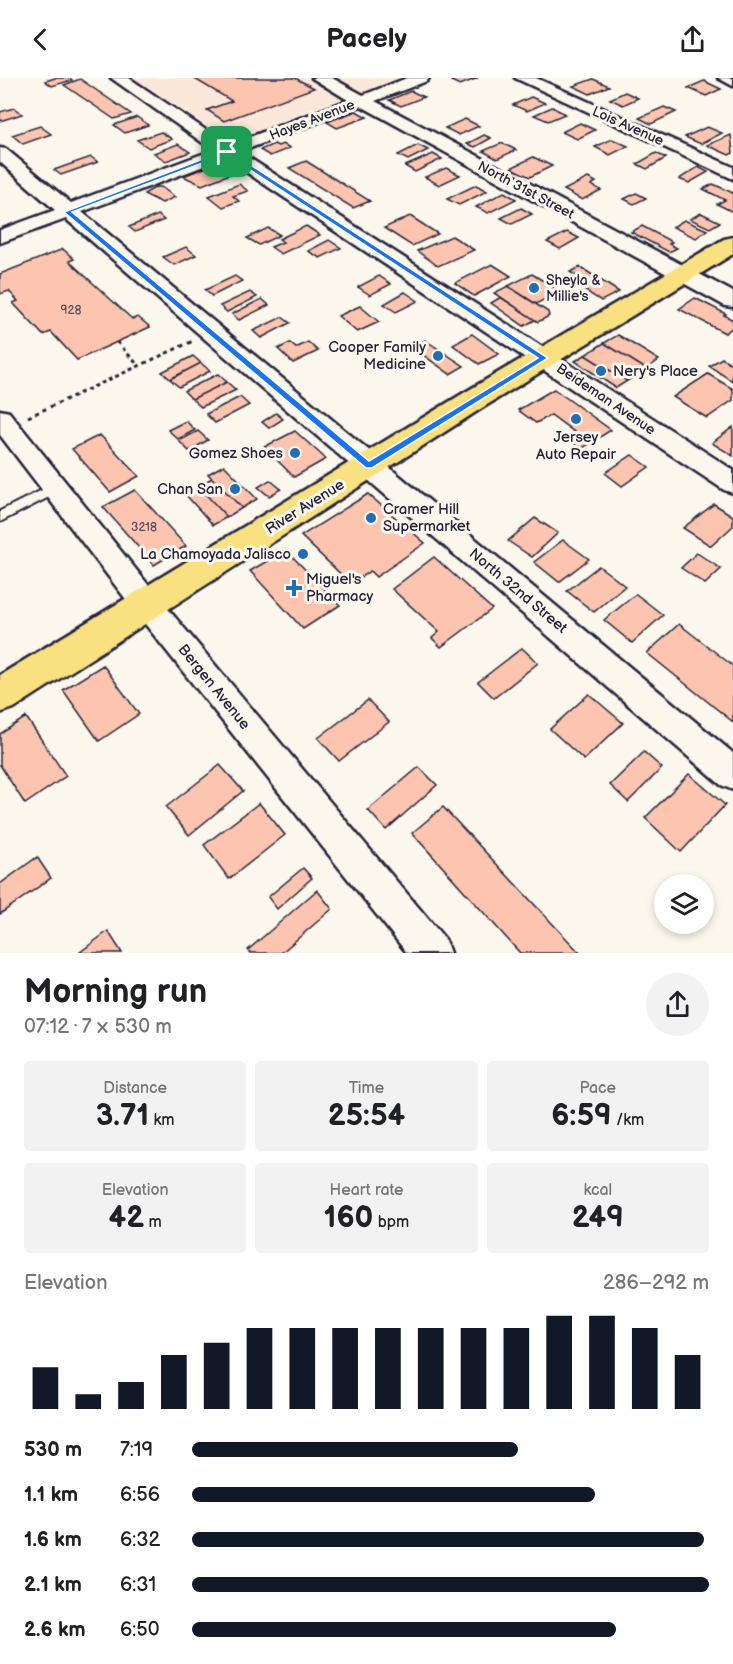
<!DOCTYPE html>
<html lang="en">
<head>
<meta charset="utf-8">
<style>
	:root { --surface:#fff; --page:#f2f2f2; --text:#202124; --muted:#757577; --accent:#111827 }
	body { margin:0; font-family:"Balsamiq Sans",sans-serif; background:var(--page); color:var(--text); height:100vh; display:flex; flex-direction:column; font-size:22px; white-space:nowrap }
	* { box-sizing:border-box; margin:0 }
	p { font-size:20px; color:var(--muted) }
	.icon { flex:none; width:33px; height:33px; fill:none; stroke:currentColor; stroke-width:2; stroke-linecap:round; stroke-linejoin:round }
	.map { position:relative; height:875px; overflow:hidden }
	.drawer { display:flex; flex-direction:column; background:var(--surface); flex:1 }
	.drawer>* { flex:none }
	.tools { position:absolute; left:654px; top:796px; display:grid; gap:12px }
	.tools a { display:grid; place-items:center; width:60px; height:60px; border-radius:50%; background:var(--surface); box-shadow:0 3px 9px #0003; font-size:30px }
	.pin { position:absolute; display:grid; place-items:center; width:51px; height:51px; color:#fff; margin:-26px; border-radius:12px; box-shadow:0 3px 9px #0006 }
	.round { display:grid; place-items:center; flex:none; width:63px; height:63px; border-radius:32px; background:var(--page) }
	.overview { display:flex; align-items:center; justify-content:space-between; height:102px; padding:0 24px }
	h1 { font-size:33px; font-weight:700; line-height:45px }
	.figures { display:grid; grid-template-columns:repeat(3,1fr); gap:9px; height:102px; padding:6px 24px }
	.figures div { display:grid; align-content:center; border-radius:6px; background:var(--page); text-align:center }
	.figures b { font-size:30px; font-weight:700 }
	.figures small { font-size:16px; font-weight:400 }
	.figures p { font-size:16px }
	.chart { height:168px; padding:12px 24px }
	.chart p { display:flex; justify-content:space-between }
	.chart svg { width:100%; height:108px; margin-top:6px; stroke:var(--accent); stroke-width:6 }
	ul { padding:0 24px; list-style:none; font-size:20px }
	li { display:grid; grid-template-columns:96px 72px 1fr; align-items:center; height:45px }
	li i { height:15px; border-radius:8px; background:var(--accent) }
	header { display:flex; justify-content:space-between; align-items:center; height:78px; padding:0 24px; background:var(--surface); font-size:27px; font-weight:700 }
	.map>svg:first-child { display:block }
	.built { fill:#fce8da }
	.building { fill:#fdc5b0; stroke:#22223b; stroke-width:1.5 }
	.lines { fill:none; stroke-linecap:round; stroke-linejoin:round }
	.lane-casing { stroke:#22223b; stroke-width:4 }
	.street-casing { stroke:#22223b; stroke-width:5 }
	.primary-casing { stroke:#22223b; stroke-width:5 }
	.path { stroke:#22223b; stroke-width:3; stroke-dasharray:4 4; stroke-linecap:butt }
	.lane { fill:#fbf7ec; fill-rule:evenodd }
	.street { fill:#fbf7ec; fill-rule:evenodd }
	.primary { fill:#f9e181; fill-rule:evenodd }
	.route { fill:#1a73e8; stroke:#fff; stroke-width:1.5; fill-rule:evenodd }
	.poi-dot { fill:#1f6fb2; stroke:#fbf7ec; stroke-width:2 }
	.labels { text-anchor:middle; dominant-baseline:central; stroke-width:6; stroke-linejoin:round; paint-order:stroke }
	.number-label { font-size:12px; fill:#594b58 }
	.far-street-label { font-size:14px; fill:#22223b; stroke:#fbf7ec }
	.far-poi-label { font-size:14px; fill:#22223b; stroke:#fbf7ec; text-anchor:start }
	.poi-label { font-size:15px; fill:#22223b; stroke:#fbf7ec; text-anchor:end }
	.street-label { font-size:15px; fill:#22223b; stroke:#fbf7ec }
</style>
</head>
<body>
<header><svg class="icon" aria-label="back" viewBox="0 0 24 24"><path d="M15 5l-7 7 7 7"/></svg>Pacely<svg class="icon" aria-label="share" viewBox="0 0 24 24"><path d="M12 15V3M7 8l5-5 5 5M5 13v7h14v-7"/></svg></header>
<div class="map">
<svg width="733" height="875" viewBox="0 0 733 875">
	<rect width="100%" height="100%" fill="#fbf7ec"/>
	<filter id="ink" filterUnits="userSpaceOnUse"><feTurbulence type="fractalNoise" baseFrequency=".0167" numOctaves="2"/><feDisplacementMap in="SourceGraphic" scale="12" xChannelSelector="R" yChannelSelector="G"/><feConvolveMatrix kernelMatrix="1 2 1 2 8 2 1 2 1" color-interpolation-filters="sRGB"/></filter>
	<g filter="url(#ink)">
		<path class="built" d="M133,0H404L231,64Z"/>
		<path class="building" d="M55,0H70L72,2L52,8L45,3Z
			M193,0H295L314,10L224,43L207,32L232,23Z
			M458,0H478L460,7L451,3Z
			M80,1L131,36L114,41L64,7Z
			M593,1L609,8L590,16L573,8Z
			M704,3L721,11L706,18L688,10Z
			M411,13L424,19L401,28L389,22Z
			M625,14L638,20L623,27L610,21Z
			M531,19L545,25L527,33L513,27Z
			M552,29L565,36L548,43L534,37Z
			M664,29L676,34L651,46L639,40Z
			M14,30L22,36L0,43V34Z
			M356,33L367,39L337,50L327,44Z
			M137,39L148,47L125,55L114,47Z
			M465,41L479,48L459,57L445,50Z
			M580,45L595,52L577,61L562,54Z
			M40,48L51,56L23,66L12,57Z
			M707,49L722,55L701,66L685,59Z
			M161,54L172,61L149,70L137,62Z
			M484,57L491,60L475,69L467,66Z
			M731,57L733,75L729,77L707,67Z
			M612,61L628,68L610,77L595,69Z
			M502,65L516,72L497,81L483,73Z
			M178,66L190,74L166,83L154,75Z
			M274,66L278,68L283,66L290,70L270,78L260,72Z
			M418,67L428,72L408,82L398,77Z
			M656,75L666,80L647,91L637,86Z
			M433,76L442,81L415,94L405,88Z
			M91,79L98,84L61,97L54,92Z
			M533,79L552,88L530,99L511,90Z
			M306,83L370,123L353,130L289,90Z
			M215,86L230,96L202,107L183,98Z
			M698,89L708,94L689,105L679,101Z
			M446,90L460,97L439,107L425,99Z
			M588,100L596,104L591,107L601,112L582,122L564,112Z
			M239,106L248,113L233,118L239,123L223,129L209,118Z
			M713,106L733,115V134L717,126L725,122L703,111Z
			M476,107L487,113L459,127L447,121Z
			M156,109H161L175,119L162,125L144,116Z
			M504,114L516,121L488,135L476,129Z
			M636,115L646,120L634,126L624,121Z
			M521,130L532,136L512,146L501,140Z
			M701,135L720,144L710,150L690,141Z
			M158,137L164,142L135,154L129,149Z
			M410,138L438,156L412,168L384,150Z
			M684,142L707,152L696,160L673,149Z
			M306,148L320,157L281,176L271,169L283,164L279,161Z
			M642,148L672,164L669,166L677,170L669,174L631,154Z
			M268,150L280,157L259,167L247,160Z
			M567,154L579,160L560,171L547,164Z
			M452,158L474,172L438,188L417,173Z
			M329,162L341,170L320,180L308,173Z
			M186,169L196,177L174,187L163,179Z
			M63,171L74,181L69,183L132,241L138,239L150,249L77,282L51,254L43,257L13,225L18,223L9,213L0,216V196Z
			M492,186L511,198L474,218L455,205Z
			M580,189L619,214L601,223L575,206L583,202L570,194Z
			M532,196L560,213L536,226L508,208Z
			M235,198L242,203L212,218L205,212Z
			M379,198L391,206L370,217L358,209Z
			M508,208L548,234L549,238L538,244L494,215Z
			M250,214L257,219L227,234L220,228Z
			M405,214L418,223L396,234L384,226Z
			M501,219L535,242L524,248L491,225Z
			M695,220L726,236L724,237L733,242V249L725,255L679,231Z
			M262,221L269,227L239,242L232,236Z
			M360,228L379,244L357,254L338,238Z
			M282,239L290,245L261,260L253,253Z
			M472,256L499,276L479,286L453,267Z
			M618,257L659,282L646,291L604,265Z
			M425,262L464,288L450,296L412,269Z
			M308,264L318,273L293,285L278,271L290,265L296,270Z
			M604,265L646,291L627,303L585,277Z
			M585,277L627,303L616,310L575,283Z
			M193,278L201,285L170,301L162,294Z
			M722,280L733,287L732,303L709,288Z
			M201,285L210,293L179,309L170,301Z
			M218,296L227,304L192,321L184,313Z
			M708,296L733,311V322L707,340L673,319Z
			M227,304L236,312L201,329L192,321Z
			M554,311L611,352L581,371L565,359L574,354L551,337L536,345L518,332Z
			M240,319L249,327L215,345L206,336Z
			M276,335L283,341L269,350L262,344Z
			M186,343L195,352L178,361L168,352Z
			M733,349V378L712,365Z
			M198,353L208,362L189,373L179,363Z
			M295,353L326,381L294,399L264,369Z
			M100,357L139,398L110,414L72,371Z
			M632,377L649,389L622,408L605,395Z
			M224,387L257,421L242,430L208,396Z
			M212,400L242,430L227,439L198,408Z
			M270,402L281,411L269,418L258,409Z
			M198,408L227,439L213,447L184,415Z
			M135,412L186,468L154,487L103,429Z
			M368,416L425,465L376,499L370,493L351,506L301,458Z
			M714,426L733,438V448L711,468L683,450Z
			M535,440L558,455L532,479L508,463Z
			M563,462L589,481L559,504L534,484Z
			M286,472L340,527L303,551L250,493Z
			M697,475L721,491L705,506L681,490Z
			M434,479L492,531L441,569L432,560L439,554L392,511Z
			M599,488L625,508L594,534L567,513Z
			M636,516L663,537L632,565L604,542Z
			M679,546L733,588V644L647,575Z
			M522,570L538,585L494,620L478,604Z
			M103,587L139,636L99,663L63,612Z
			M589,616L623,645L584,682L550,651Z
			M368,622L389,644L339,683L318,660Z
			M26,639L66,698L25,726L0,687V656Z
			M644,674L662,690L628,724L610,707Z
			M220,687L243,713L189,757L166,729Z
			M419,689L437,707L386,752L368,732Z
			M689,696L725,727L681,774L645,740Z
			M259,725L285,757L229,801L204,767Z
			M443,729L580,875H520L412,755Z
			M37,779L51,800L0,836V806Z
			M303,790L312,800L277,831L268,819Z
			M317,812L332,831L281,875H251L248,872Z
			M108,853L122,875H79Z"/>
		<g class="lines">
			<g class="lane-casing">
				<path id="lane" d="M56,405L61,407L63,410L61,413L0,444V433Z"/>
			</g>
			<g class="street-casing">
				<path id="street" d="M111,0H129L228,67L348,22L312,0H332L363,17L407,0H429L427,3L375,23L733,214V229L725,228L361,28L240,74L733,392V415L724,412L225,80L82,134L733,675V712L721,707L66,141L0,165V152L55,132L0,84V70L6,71L71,125L213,72Z
					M515,0H536L733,89V101Z
					M718,0H733V8Z
					M0,332L9,334L158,519L445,861L450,875H407L138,537L0,357Z"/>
			</g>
			<g class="primary-casing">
				<path id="primary" d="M733,159V176L482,330L14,630L0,635V597L462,316L724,161Z"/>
			</g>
			<path class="path" d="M117,264L139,288
				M28,339L193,263"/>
			<use href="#lane" class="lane"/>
			<use href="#street" class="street"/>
			<use href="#primary" class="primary"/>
		</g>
	</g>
	<path class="route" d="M224,73H229L548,280L372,390H366L64,134ZM226,76L538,280L369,383L72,134Z"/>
	<g class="poi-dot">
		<circle cx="534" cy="210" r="6"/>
		<circle cx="438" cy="278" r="6"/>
		<circle cx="601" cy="293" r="6"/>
		<circle cx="576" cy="341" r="6"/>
		<circle cx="295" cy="375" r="6"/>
		<circle cx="235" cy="411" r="6"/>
		<circle cx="371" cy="440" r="6"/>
		<circle cx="303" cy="476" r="6"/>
		<path d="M291 501h6v6h6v6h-6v6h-6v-6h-6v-6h6z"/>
	</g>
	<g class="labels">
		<g class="number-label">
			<text x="71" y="232">928</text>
			<text x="144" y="449">3218</text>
		</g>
		<g class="far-street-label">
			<text transform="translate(312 42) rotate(-21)">Hayes Avenue</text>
			<text transform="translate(628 48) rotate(24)">Lois Avenue</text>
			<text transform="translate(526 112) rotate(28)">North 31st Street</text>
			<text transform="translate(606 321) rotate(34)">Beideman Avenue</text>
		</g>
		<g class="far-poi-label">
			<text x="546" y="202">Sheyla &amp;<tspan x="546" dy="16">Millie's</tspan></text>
		</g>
		<g class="poi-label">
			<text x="426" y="269">Cooper Family<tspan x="426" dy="17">Medicine</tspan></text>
			<text x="613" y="293" text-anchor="start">Nery's Place</text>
			<text x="576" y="359" text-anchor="middle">Jersey<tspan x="576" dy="17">Auto Repair</tspan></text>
			<text x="283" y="375">Gomez Shoes</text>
			<text x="223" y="411">Chan San</text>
			<text x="383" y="431" text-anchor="start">Cramer Hill<tspan x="383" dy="17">Supermarket</tspan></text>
			<text x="291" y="476">La Chamoyada Jalisco</text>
			<text x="306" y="501" text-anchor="start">Miguel's<tspan x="306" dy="17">Pharmacy</tspan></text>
		</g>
		<g class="street-label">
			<text transform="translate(305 429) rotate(-32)">River Avenue</text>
			<text transform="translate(518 513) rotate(40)">North 32nd Street</text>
			<text transform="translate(214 609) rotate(51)">Bergen Avenue</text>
		</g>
	</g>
</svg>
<div class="tools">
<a><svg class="icon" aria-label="layers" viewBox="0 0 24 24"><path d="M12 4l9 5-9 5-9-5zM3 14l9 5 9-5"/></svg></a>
</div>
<div class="pin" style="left:227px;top:74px;background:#1e9e55"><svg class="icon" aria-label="arrive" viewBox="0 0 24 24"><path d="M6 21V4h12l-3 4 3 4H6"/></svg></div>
</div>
<section class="drawer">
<div class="overview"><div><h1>Morning run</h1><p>07:12 · 7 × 530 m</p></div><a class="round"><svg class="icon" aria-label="share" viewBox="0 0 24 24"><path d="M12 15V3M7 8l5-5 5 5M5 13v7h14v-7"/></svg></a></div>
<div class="figures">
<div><p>Distance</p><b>3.71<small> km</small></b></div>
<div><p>Time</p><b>25:54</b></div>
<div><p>Pace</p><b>6:59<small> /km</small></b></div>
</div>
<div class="figures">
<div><p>Elevation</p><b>42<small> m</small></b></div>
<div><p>Heart rate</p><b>160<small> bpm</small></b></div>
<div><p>kcal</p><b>249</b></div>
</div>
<div class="chart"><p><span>Elevation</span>286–292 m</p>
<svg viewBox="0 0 160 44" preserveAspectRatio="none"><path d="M5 44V27M15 44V38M25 44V33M35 44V22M45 44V17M55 44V11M65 44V11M75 44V11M85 44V11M95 44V11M105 44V11M115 44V11M125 44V6M135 44V6M145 44V11M155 44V22"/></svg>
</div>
<ul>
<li><b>530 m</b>7:19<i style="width:63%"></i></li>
<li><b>1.1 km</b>6:56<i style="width:78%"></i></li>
<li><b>1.6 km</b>6:32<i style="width:99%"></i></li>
<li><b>2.1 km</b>6:31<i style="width:100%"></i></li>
<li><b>2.6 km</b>6:50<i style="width:82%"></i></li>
</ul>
</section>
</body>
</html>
